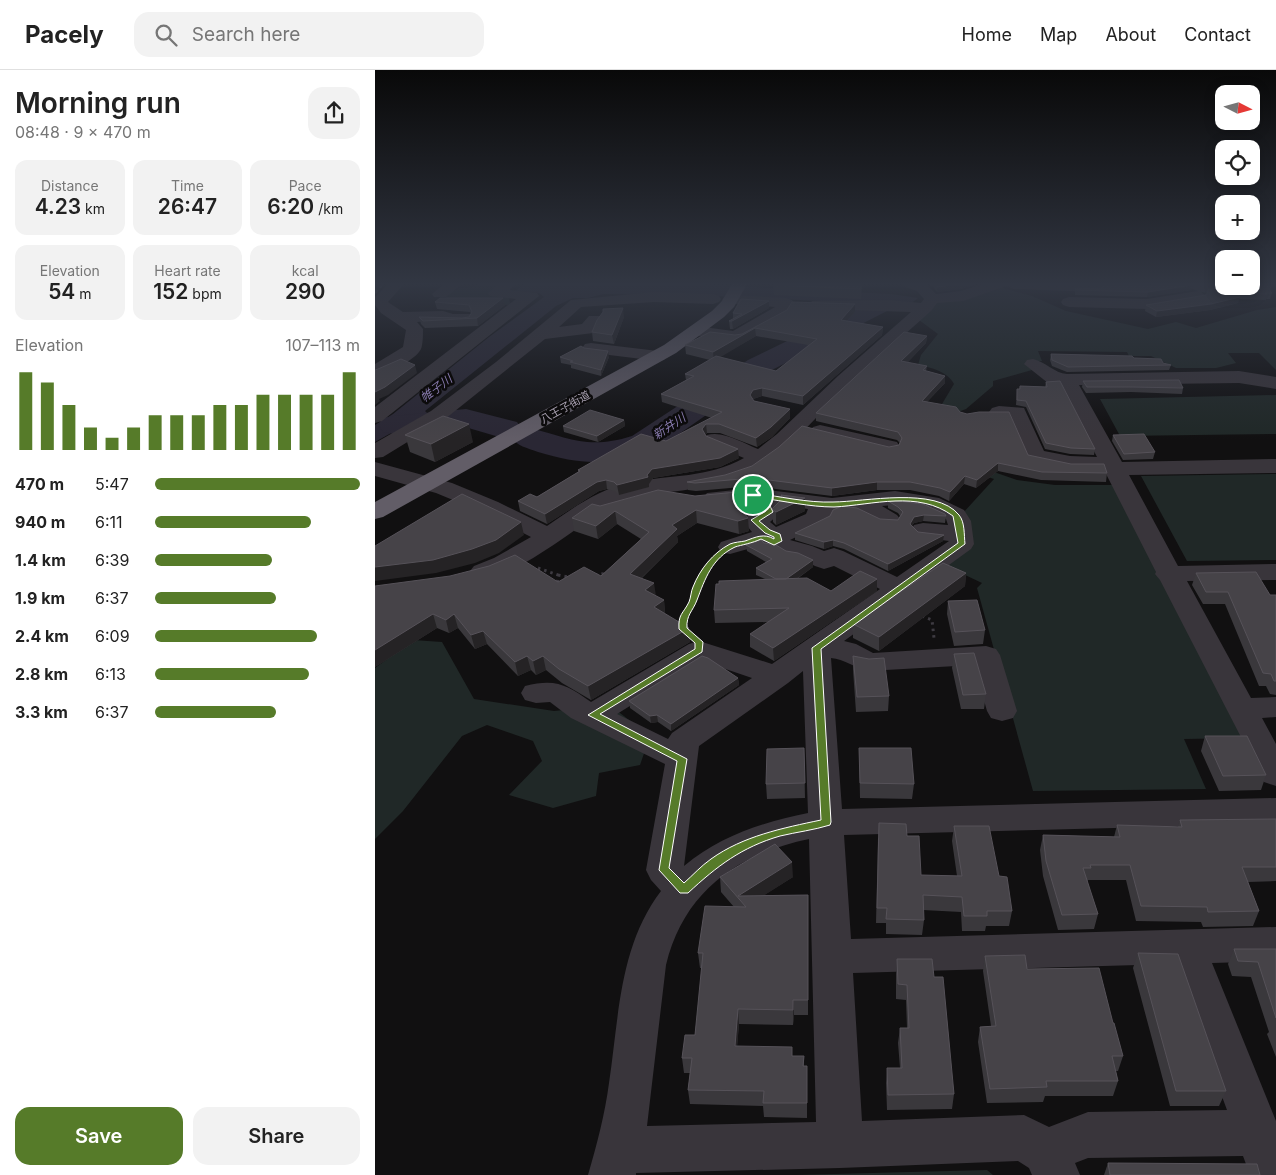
<!DOCTYPE html>
<html lang="en">
<head>
<meta charset="utf-8">
<style>
	:root { --surface:#fff; --page:#f2f2f2; --text:#222; --muted:#767676; --line:#e0e0e0; --accent:#567b29 }
	body { margin:0; font-family:Inter,"Noto Sans JP",sans-serif; background:var(--page); color:var(--text); height:100vh; display:flex; flex-direction:column; font-size:19px; white-space:nowrap }
	* { box-sizing:border-box; margin:0 }
	p { font-size:16px; color:var(--muted) }
	.icon { flex:none; width:28px; height:28px; fill:none; stroke:currentColor; stroke-width:2; stroke-linecap:round; stroke-linejoin:round }
	.map { position:relative; flex:1; overflow:hidden }
	.details { display:flex; flex-direction:column; background:var(--surface); width:375px }
	.details>* { flex:none }
	.needle { width:32px; rotate:96deg }
	.fabs { position:absolute; left:840px; top:15px; display:grid; gap:10px }
	.fabs a { display:grid; place-items:center; width:45px; height:45px; border-radius:10px; background:var(--surface); box-shadow:0 2px 12px #0003; font-size:25px }
	.pin { position:absolute; display:grid; place-items:center; width:42px; height:42px; color:#fff; margin:-21px; border:2px solid #fff; border-radius:50%; box-shadow:0 1px 5px #0007 }
	.round { display:grid; place-items:center; flex:none; width:52px; height:52px; border-radius:15px; background:var(--page) }
	.headline { display:flex; align-items:center; justify-content:space-between; height:85px; padding:0 15px }
	h1 { font-size:28px; font-weight:600; line-height:38px }
	.stats { display:grid; grid-template-columns:repeat(3,1fr); gap:8px; height:85px; padding:5px 15px }
	.stats div { display:grid; align-content:center; border-radius:12px; background:var(--page); text-align:center }
	.stats b { font-size:21px; font-weight:600 }
	.stats small { font-size:14px; font-weight:400 }
	.stats p { font-size:14px }
	.chart { height:140px; padding:10px 15px }
	.chart p { display:flex; justify-content:space-between }
	.chart svg { width:100%; height:90px; margin-top:5px; stroke:var(--accent); stroke-width:6 }
	.primary-button { display:flex; gap:10px; margin-top:auto; padding:10px 15px }
	.primary-button a { flex:1; height:58px; border-radius:15px; background:var(--accent); color:#fff; font-size:20px; font-weight:600; line-height:58px; text-align:center }
	.primary-button a+a { background:var(--page); color:var(--text) }
	ul { padding:0 15px; list-style:none; font-size:16px }
	li { display:grid; grid-template-columns:80px 60px 1fr; align-items:center; height:38px }
	li i { height:12px; border-radius:6px; background:var(--accent) }
	header { display:flex; align-items:center; gap:30px; box-sizing:border-box; height:70px; padding:0 25px; background:var(--surface); border-bottom:1px solid var(--line) }
	header strong { font-size:24px }
	nav { display:flex; gap:28px; margin-inline-start:auto; font-size:18px }
	.search { width:350px; height:45px; background:var(--page); display:flex; align-items:center; gap:12px; box-sizing:border-box; padding:0 18px; border-radius:15px; color:var(--muted); font-size:19px }
	main { display:flex; flex:1; min-height:0 }
	.map>svg:first-child { display:block }
	.green { fill:#202827 }
	.water { fill:#2a2734 }
	.lines { fill:none; stroke-linecap:round; stroke-linejoin:round }
	.river { fill:#2a2734; fill-rule:evenodd }
	.path { stroke:#3e3b42; stroke-width:3; stroke-dasharray:2.5 4; stroke-linecap:butt }
	.minor { fill:#39353b; fill-rule:evenodd }
	.highway { fill:#625d67; fill-rule:evenodd }
	.rail { stroke:#544f57; stroke-width:2.5; stroke-dasharray:4 3; stroke-linecap:butt }
	.wall { fill:#3a383c; fill-rule:evenodd }
	.shaded-wall { fill:#252325 }
	.building { fill:#464348; stroke:#565259 }
	.route { fill:#567b29; stroke:#fff; fill-rule:evenodd }
	.labels { text-anchor:middle; dominant-baseline:central; stroke-width:5; stroke-linejoin:round; paint-order:stroke }
	.far-street-label { font-size:11px; fill:#a9a1b1; stroke:#0c0b0c }
	.far-water-label { font-size:12px; font-style:italic; fill:#8679ac; stroke:#0c0b0c }
</style>
</head>
<body>
<header>
<strong>Pacely</strong>
<div class="search"><svg class="icon" aria-label="search" viewBox="0 0 24 24"><circle cx="10" cy="10" r="6"/><path d="M15 15l6 6"/></svg>Search here</div>
<nav><a>Home</a><a>Map</a><a>About</a><a>Contact</a></nav>
</header>
<main>
<section class="details">
<div class="headline"><div><h1>Morning run</h1><p>08:48 · 9 × 470 m</p></div><a class="round"><svg class="icon" aria-label="share" viewBox="0 0 24 24"><path d="M12 15V3M7 8l5-5 5 5M5 13v7h14v-7"/></svg></a></div>
<div class="stats">
<div><p>Distance</p><b>4.23<small> km</small></b></div>
<div><p>Time</p><b>26:47</b></div>
<div><p>Pace</p><b>6:20<small> /km</small></b></div>
</div>
<div class="stats">
<div><p>Elevation</p><b>54<small> m</small></b></div>
<div><p>Heart rate</p><b>152<small> bpm</small></b></div>
<div><p>kcal</p><b>290</b></div>
</div>
<div class="chart"><p><span>Elevation</span>107–113 m</p>
<svg viewBox="0 0 160 44" preserveAspectRatio="none"><path d="M5 44V6M15 44V11M25 44V22M35 44V33M45 44V38M55 44V33M65 44V27M75 44V27M85 44V27M95 44V22M105 44V22M115 44V17M125 44V17M135 44V17M145 44V17M155 44V6"/></svg>
</div>
<ul>
<li><b>470 m</b>5:47<i style="width:100%"></i></li>
<li><b>940 m</b>6:11<i style="width:76%"></i></li>
<li><b>1.4 km</b>6:39<i style="width:57%"></i></li>
<li><b>1.9 km</b>6:37<i style="width:59%"></i></li>
<li><b>2.4 km</b>6:09<i style="width:79%"></i></li>
<li><b>2.8 km</b>6:13<i style="width:75%"></i></li>
<li><b>3.3 km</b>6:37<i style="width:59%"></i></li>
</ul>
<div class="primary-button"><a>Save</a><a>Share</a></div>
</section>
<div class="map">
<svg width="901" height="1105" viewBox="0 0 901 1105">
	<rect width="100%" height="100%" fill="#111011"/>
	<path class="green" d="M103,214H127L135,225L134,230L136,235L92,234L71,229L72,223L84,218L97,217Z
		M627,218L657,226L691,241L773,259L801,252L821,258L882,240L901,237V300L884,283H853L861,293L841,298H801L776,286H754L752,282L663,281L667,291L651,292L657,300L618,311V316L591,339L583,342L567,339V334L579,314C573,302 556,297 543,295L546,285L563,264L544,250L562,232L595,228Z
		M901,325V364L745,366L725,329Z
		M593,393L642,410L680,415H741L868,668L809,669L831,719L658,721L602,518L607,513L569,495C590,478 608,471 588,443L619,409L576,395Z
		M901,404V490L812,491L766,406Z
		M38,570L67,572L99,629L179,641L217,637L241,640L275,666L265,695L224,703L221,726L178,738L134,725L167,691L158,671L112,655L87,666L28,741L0,769V598Z
		M612,1100L618,1105H420Z"/>
	<path class="water" d="M150,214H321L516,224L543,228L534,235L316,225L228,224L213,228H198L181,236L50,341L54,345L36,357H27L0,372V355L18,344L114,267L169,227L164,223L140,221Z"/>
	<g class="lines">
		<path class="river" d="M503,229L512,231L515,236L512,241L393,302L281,380C235,395 209,396 163,382C152,378 142,376 136,367L131,369L90,357L19,364L8,362L3,355L8,348L19,346L91,339L142,352L147,359L152,357C194,368 213,380 257,366L373,290L494,231Z"/>
		<path class="path" d="M163,498L183,505L182,515
			M183,505L194,507
			M220,505L233,503
			M547,546L557,550L559,568
			M308,557L311,541L318,532L325,509L338,490"/>
		<path class="minor" d="M13,214H29L13,232L28,242L68,241L78,244H95L97,248L95,252C78,256 60,251 42,252L48,259C48,265 48,274 46,279C41,290 11,304 0,307V294L28,277L31,260L6,243L0,235V227Z
			M69,214H85L86,215L71,227H59L57,224Z
			M123,214H140L135,220L162,223L164,226L7,351L0,353V337L141,229L115,226L113,223Z
			M528,214H551L561,224L586,221L608,214H728L730,217L727,220L722,222L638,219L631,215L629,217L588,231L562,233L556,241C525,269 493,296 463,325C439,349 417,376 389,395C361,413 328,418 295,422C278,424 260,424 244,432C208,449 137,516 99,506L95,501L99,496L119,488L156,467L107,442L61,423L0,406V392L77,413L123,432L172,456C198,438 225,418 257,412C295,405 333,408 369,388L332,373L329,369L332,365C348,360 368,373 383,379L402,364L463,306L536,242L443,239L437,237L435,234L437,231L515,230L546,233L549,229L542,221L530,217Z
			M810,214H837L856,218L858,221L856,224L850,226L826,222L831,226L829,229L772,239L694,237L688,235L686,232L688,229L694,227L772,229L823,221L812,217Z
			M279,222L338,224L344,226L346,229L344,232L338,234L279,232L206,237L184,257L207,254L214,246H226L228,250L218,263L170,269L70,349L8,387L0,388V373L56,341L121,292L196,230Z
			M355,225L411,228L417,230L419,233L411,246L367,270L361,271L315,265L312,261L315,257L321,256L358,261L400,237L349,233L347,230L349,227Z
			M216,273L283,281L289,282L292,286L289,290L283,291L210,282L207,278L210,274Z
			M658,289C671,292 679,303 692,304L864,301L901,307V319L864,313L704,315L747,392L901,389V403L754,405L803,496L901,494V510L812,511L876,628L901,627V647L887,648L901,674V716L889,712L885,704L785,510L780,504L781,502L729,400H695L652,391L634,348L617,346L614,342L617,338L624,336L649,338L669,381L695,386L722,387L685,315L673,313L649,294L652,290Z
			M445,355L522,372L525,377L522,382L514,383L438,365L435,361L438,357Z
			M378,418L457,428L520,421L564,428L589,440L596,451L599,474L596,479L469,571L481,574L498,583L611,576L621,579L625,585L642,641L638,648L627,651L616,648L612,641L599,595L493,601C480,598 469,589 456,588L467,739L901,728V754L469,765L476,869L901,857V891L837,893L901,1051V1105H875L868,1086L713,1088L700,1093L705,1105H657L654,1098L643,1091L465,1098L261,1103V1105H213C222,1074 230,1044 234,1013C244,947 244,876 286,821L276,810L271,800L290,694L196,648L175,632L161,633L150,630L146,623L150,616C181,608 192,615 216,632L314,574L324,571L397,594L505,519L459,496L449,499L440,496L424,488L411,486L402,480L390,478L387,475L355,484L346,482L343,477L346,472L377,462L368,451L372,446L382,439L373,432L340,435L332,433L328,428L332,423ZM403,435L433,439L431,444L401,457L395,452L407,441ZM520,435C538,437 556,438 571,449L573,455L548,453L539,455L536,460L543,467L574,471L522,507L468,481L459,478L449,481L437,476L415,470L454,451L457,445C485,429 496,462 522,455L526,450L522,445L507,436ZM327,591L377,608L297,663L293,669L242,644ZM428,601L433,743C388,752 345,766 309,796L324,676L413,613ZM434,769L441,1052L272,1056L291,895C309,821 363,784 434,769ZM798,894L852,1040L713,1042L674,1057L649,1045L487,1051L478,903Z"/>
		<path class="highway" d="M357,214H372L359,237L349,247L301,283L8,447L0,449V432L289,275L337,241L347,231Z"/>
		<path class="rail" d="M0,223L8,214"/>
	</g>
	<path class="wall" d="M487,214L486,229L399,225L398,215Z
		M555,214H601L586,219L562,222L558,216Z
		M774,216L816,220L772,227L700,225V218L724,219Z
		M856,216H876L896,218L895,221L897,223L895,229H891V230L864,229L863,233L835,240L781,247L770,241L771,235L852,222L858,220Z
		M60,232L130,235L103,256L50,258L46,254L44,247L87,248L94,247L96,244L95,242L62,239Z
		M480,234V242L472,251L508,257L507,265L428,335L387,326L378,329V330L379,331L415,339V348L397,367L382,377L345,363H332L330,365L364,388L345,397L278,408L274,414V417L244,425L240,421L232,419L224,421L172,454L145,441L143,431L162,427L203,402V400L291,371L337,348L287,332L286,324L311,310L310,304L335,290L311,284L310,275L367,264L412,240ZM381,266L433,275L401,301L344,287Z
		M394,238L358,259H355L354,251L358,249V243Z
		M249,247L239,274L218,271L217,262Z
		M552,266L551,273L532,293L552,296L551,301L570,306V313L552,332L585,342L653,385L732,403L731,412L666,410L623,401L601,418L589,414L574,431L564,426L535,420H502L457,426L378,416L321,421L313,420L312,412L524,375L525,373L522,370L441,351V343Z
		M209,278L234,287L226,306L196,298V295L186,293L185,287Z
		M676,284L759,288L796,295L794,300L692,302L677,296L675,290Z
		M708,311L808,318L807,324L756,322L711,323L707,317Z
		M671,312L720,379L719,385L695,384L670,379L651,337L641,335L642,319H644L645,316L670,317Z
		M249,350L250,356L223,372L189,362L188,356Z
		M30,365L98,372L60,392L35,382Z
		M738,365L780,382L778,389L748,390L737,371Z
		M406,425L430,428V441L401,455L398,452L397,439L407,430Z
		M320,426H378L379,439L371,446L374,461L364,464L322,453L302,466L303,472L267,508L281,526L289,530L290,544L314,558L315,572L216,630L187,613L171,600L161,605L156,600L143,606L112,574L100,579L83,558L74,563L62,558L0,597V516L183,512L226,506L266,469L242,454L223,469L199,461L197,448L225,436Z
		M513,431L571,446L570,453L548,451L539,453L537,456L543,462L569,465L568,471L513,501L469,479L458,476L449,479L420,470V463L455,446L523,450L525,446L523,443L513,438Z
		M389,473L438,490V497L422,509L456,521L502,509V521L399,591L375,577V564L394,552L340,553L339,540L390,509L381,505V498L391,492L372,481L371,475Z
		M591,503L590,516L504,581L478,568V554Z
		M821,503L895,525H901V625L895,624L891,616H884L850,534H828L817,515Z
		M573,531L610,560L608,574L579,576L572,544Z
		M579,584L611,624L609,639H586L577,598Z
		M478,586L494,589L514,626L513,641L481,642L478,600Z
		M363,608L364,615L296,661L283,652L276,653L255,638L254,631Z
		M830,666L891,705L886,720L844,721L826,681Z
		M429,678L430,728L392,729L391,714Z
		M484,678L539,714L537,729L485,728Z
		M901,749V811L873,812L884,841L878,856L828,857L826,852L761,851L751,810H713L712,812L723,844L719,859L683,860L668,806L665,780L668,765L739,767L742,755L803,757L805,750Z
		M579,756L624,806L637,841L634,856H611L610,861H587L586,842L548,840L549,850L547,865L511,864V853H501L503,768L532,766L546,805L582,806L577,771Z
		M345,807H418L389,825H433V945H419L418,955L364,954L362,976L418,986H429V996H432V1048L389,1047L388,1036L315,1034L313,1020L315,1003H309L307,988L320,965L327,898H325L323,883L359,837L346,822Z
		M859,879H901V987L892,964L894,962L876,907L857,906L853,894Z
		M763,883L851,1021L844,1036H795L758,898Z
		M610,886L652,899L738,953L748,986L743,1001H741L743,1011L738,1026H670L668,1032L612,1033L603,972L605,957L616,956L608,901Z
		M522,889L559,907L579,1024L577,1039L512,1040L511,1013L512,998H525L523,973L525,958H532L531,930L521,929V904Z
		M733,1093L885,1105H729Z"/>
	<path class="shaded-wall" d="M585,214H601L586,219L562,222V217Z
		M817,215L816,220L772,227L773,222Z
		M865,227L863,233L835,240L781,247L782,241Z
		M128,228L130,235L103,256L102,248Z
		M394,231V238L358,259L357,251Z
		M480,234V242L466,257V250Z
		M248,238L249,247L239,274L237,265Z
		M508,257L507,265L428,335V326Z
		M380,258L381,266L339,291L338,282Z
		M552,266L551,273L526,299V291Z
		M233,281L234,287L226,306V300Z
		M40,295L42,303L13,325L4,329L5,331L0,335V322Z
		M570,306V313L546,338L547,331Z
		M387,318V326L378,329L375,334V325L378,320Z
		M415,339V348L397,367L382,377L381,368Z
		M249,350L250,356L223,372L222,366Z
		M94,354L98,372L60,392L56,374Z
		M331,354L332,363L328,368L327,359Z
		M363,379L364,388L345,397L278,408L274,414V417L244,425L242,415L272,405L277,399Z
		M623,393V401L601,418L602,410Z
		M590,406L589,414L574,431L575,422Z
		M231,410L232,419L224,421L172,454L170,444L222,412Z
		M502,412V420L457,426V418Z
		M378,426L379,439L367,450L373,448L374,461L364,464L363,451L365,438Z
		M430,428V441L401,455V442Z
		M321,440L322,453L302,466L303,472L257,517L255,504L297,455Z
		M240,441L242,454L223,469L221,456Z
		M549,445L548,451L539,453L534,460L535,454L539,447Z
		M146,452L149,465L124,483L100,493L61,503L0,511V497Z
		M569,465L568,471L513,501V494Z
		M458,470V476L449,479V472Z
		M438,490V497L407,519V512Z
		M591,503L590,516L504,581V567Z
		M502,509V521L399,591L398,578Z
		M279,513L281,526L270,520Z
		M289,530L290,544L279,537Z
		M58,544L62,558L0,597V580Z
		M79,544L83,558L74,563L71,550Z
		M314,558L315,572L216,630L213,616Z
		M108,561L112,574L100,579L96,565Z
		M152,586L156,600L143,606L140,592Z
		M168,586L171,600L161,605L158,591Z
		M363,608L364,615L296,661V654Z
		M282,645L283,652L276,653L275,646Z
		M417,792L418,807L371,837L363,826Z
		M418,930L419,945L418,955Z
		M363,939L364,954L361,991L360,976Z"/>
	<path class="building" d="M399,214H486V219L398,215Z
		M560,214H585L562,217Z
		M730,214H768L774,216L784,214H815L817,215L773,222L701,220L700,218L724,219L729,216Z
		M876,214H894L896,218H893L897,223H891L892,224L862,223L865,227L836,234L782,241L771,235L831,225L834,219L852,222L858,220L861,216H876Z
		M65,228H128L102,248L48,251L44,247L87,248L94,247L97,242L94,235L60,232Z
		M366,229L394,231L357,251H354L367,244L358,243Z
		M417,232L480,234L466,250L508,257L428,326L387,318L378,320L375,325L379,331L415,339L396,357L381,368L344,354H331L327,359L331,366L363,379L345,388L277,399L272,405L273,407L242,415L239,412L231,410L222,412L170,444L143,431L155,424L162,427L205,401L203,400L266,364L291,371L347,342L286,324L319,306L310,304L341,286L401,301L442,269L380,258L338,282L310,275L335,262L360,265L367,264L412,240Z
		M248,238L237,265L217,262L222,250L228,242V239Z
		M529,262L552,266L526,291L552,296L548,300L570,306L547,331L581,337L585,342L592,344L604,342H634L653,385L696,394H729L732,403L667,402L623,393L602,410L590,406L575,422L565,418L535,412H502L457,418L378,408L320,413L312,412L350,405L377,396L404,377L427,356L514,377L524,375L527,368L523,362L441,343Z
		M206,276L209,278L233,281L226,300L195,292L198,291L185,287Z
		M676,284L757,286L759,288L786,289L788,293L796,295L693,297L677,290Z
		M26,289L40,295L10,317L0,322V300L3,299Z
		M804,310L808,318L757,317H712L708,311Z
		M685,311L720,379L696,378L671,373L651,331L642,330V319H645V316L672,317L671,312Z
		M215,340L249,350L222,366L188,356Z
		M68,346L94,354L56,374L30,365Z
		M769,364L780,382L749,384L738,365Z
		M283,420L320,426L372,421L378,426L365,438L373,448L363,451L321,440L297,455L302,459L255,504L279,513L270,520L289,530L279,537L314,558L213,616L184,599L168,586L158,591L152,586L140,592L108,561L96,565L79,544L71,550L58,544L0,580V516L75,506L114,496L140,485L183,512L209,497L226,506L274,462L240,441L221,456L197,448L217,434L225,436Z
		M87,424L146,452L121,470L97,479L58,490L0,497V476Z
		M406,425L430,428L401,442L397,439L408,428Z
		M513,431H523L548,434L570,444L571,446L549,445L539,447L535,454L543,462L569,465L513,494L469,473L458,470L449,472L420,463L455,446L458,440L467,436L482,438L505,449L523,450L528,442L523,437Z
		M386,470L389,473L401,475L411,481L423,483L438,490L411,509H401L381,498L397,489L371,475Z
		M568,493L591,503L504,567L478,554Z
		M485,501L502,509L398,578L375,564L414,538L339,540L341,514H344V511L432,508L456,521Z
		M881,502L895,525H901V611H899L896,604L888,603L853,522H831L821,503Z
		M602,530L610,560L580,562L573,531Z
		M599,583L611,624L588,625L579,584Z
		M327,586L333,588L363,608L296,654L282,645L275,646L254,631Z
		M478,586L494,589L509,588L514,626L482,627Z
		M830,666H872L891,705L848,706Z
		M429,678L430,713L391,714L392,679Z
		M484,678H536L539,714L485,713Z
		M901,749V797H867L884,841L833,842L832,837L766,836L755,795H715L716,798H708L723,844L687,845L671,791L668,765L745,767L742,755L807,757L805,750Z
		M504,753L531,754L532,766H544L546,805L587,806L579,756H614L624,806L632,807L637,841H612V846H589L587,827L548,825L549,850L511,849L512,838H502Z
		M400,774L417,792L363,826L433,825V930H418V940L363,939L360,976L417,977V986H429L428,996H432V1033H388L389,1021L313,1020L317,988H307L310,965H320L328,883H323L330,836L371,837L345,807Z
		M859,879H901V948L883,892L863,891Z
		M763,883L803,884L851,1021H801Z
		M650,885L652,899L724,898L738,953H739L748,986H737L743,1011H671L672,1017L615,1019L605,957L621,956L610,886Z
		M522,889H557L559,907H568L579,1024L513,1025L512,998H527L525,958H534L532,915L523,914Z
		M733,1093L882,1094L885,1105H735Z"/>
	<linearGradient id="sky" x2="0" y2="1"><stop stop-color="#090909"/><stop offset="0.58" stop-color="#323743"/><stop offset="1" stop-color="#323743" stop-opacity="0"/></linearGradient>
	<rect width="901" height="369" fill="url(#sky)"/>
	<path class="route" d="M378,423C404,426 432,433 458,432C489,432 561,416 584,445C590,452 589,465 590,474L446,579L456,752L455,755C439,760 422,762 405,766C367,777 342,796 313,823H305L284,800L302,691L213,645L320,579V573L304,559C303,544 308,544 314,532C316,527 316,521 318,517C325,499 338,483 355,474C360,472 365,472 370,471C381,467 389,463 399,469V467L390,463L376,450L391,441L388,437L375,427L374,425ZM386,428C409,431 435,437 459,437C498,435 543,420 578,446L583,473L437,578L446,750C408,758 368,766 336,789C326,796 318,805 309,813L294,798L312,689L225,644L327,582L328,572L312,558C311,545 318,541 322,530C330,509 337,488 360,477C366,475 378,473 386,469L399,475L407,471L405,464L395,460L384,451L398,442L394,434Z"/>
	<g class="labels">
		<g class="far-street-label">
			<text transform="translate(190 337) rotate(-29)">八王子街道</text>
		</g>
		<g class="far-water-label">
			<text transform="translate(61 318) rotate(-37)">帷子川</text>
			<text transform="translate(294 356) rotate(-34)">新井川</text>
		</g>
	</g>
</svg>
<div class="fabs">
<a><svg class="needle" viewBox="-14 -14 28 28"><path d="M0-13l5 13h-10z" fill="#e53935"/><path d="M0 13l5-13h-10z" fill="#767676"/></svg></a>
<a><svg class="icon" aria-label="locate" viewBox="0 0 24 24"><circle cx="12" cy="12" r="6"/><path d="M12 2v4M12 18v4M2 12h4M18 12h4"/></svg></a>
<a>+</a>
<a>−</a>
</div>
<div class="pin" style="left:378px;top:425px;background:#1e9e55"><svg class="icon" aria-label="arrive" viewBox="0 0 24 24"><path d="M6 21V4h12l-3 4 3 4H6"/></svg></div>
</div>
</main>
</body>
</html>
